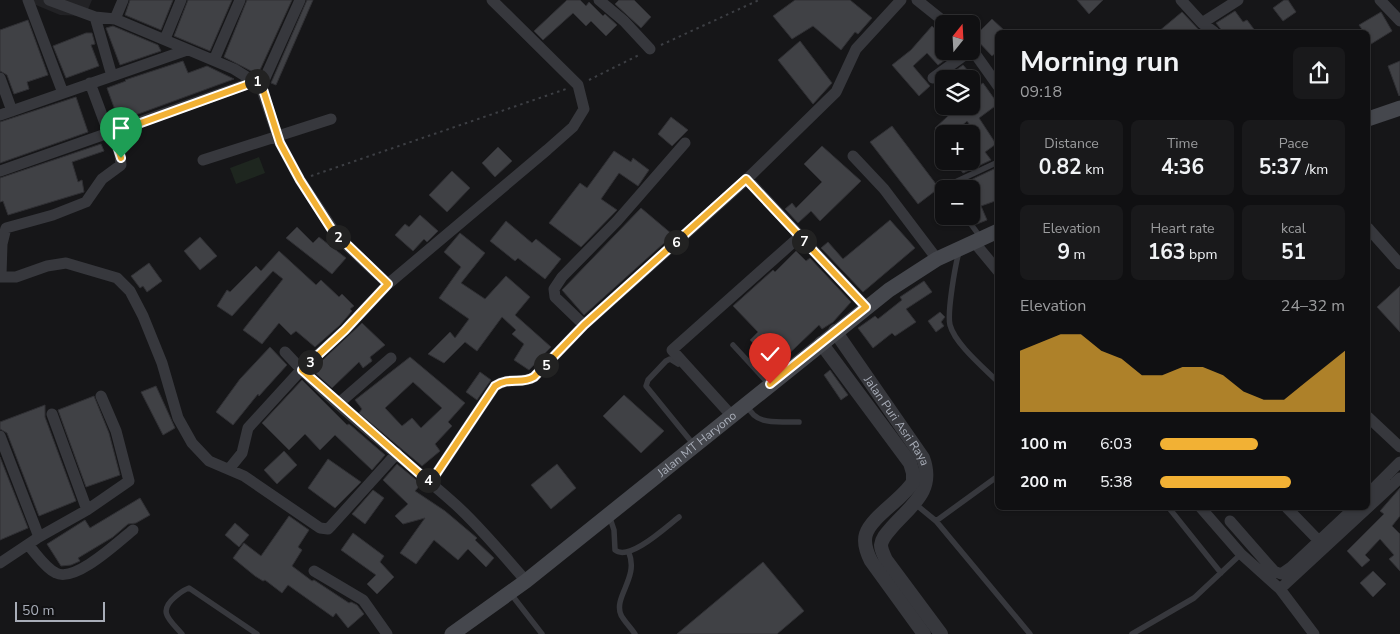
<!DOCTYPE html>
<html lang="en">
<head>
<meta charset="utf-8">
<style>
	:root { --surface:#101012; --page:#19191b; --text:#f1f3f6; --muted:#9c9d9f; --line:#303032; --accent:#f2b134 }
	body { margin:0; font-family:"Nunito Sans",sans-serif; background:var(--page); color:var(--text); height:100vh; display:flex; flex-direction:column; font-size:19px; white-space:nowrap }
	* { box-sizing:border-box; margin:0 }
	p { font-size:16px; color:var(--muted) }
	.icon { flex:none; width:28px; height:28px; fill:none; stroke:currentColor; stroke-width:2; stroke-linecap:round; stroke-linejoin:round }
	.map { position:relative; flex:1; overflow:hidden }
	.side { position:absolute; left:995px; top:30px; width:375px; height:480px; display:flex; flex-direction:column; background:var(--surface); border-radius:8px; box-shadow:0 1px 4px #0004,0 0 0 1px var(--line) }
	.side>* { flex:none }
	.needle { width:32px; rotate:18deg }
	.fabs { position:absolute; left:935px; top:15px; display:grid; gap:10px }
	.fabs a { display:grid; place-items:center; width:45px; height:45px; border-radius:8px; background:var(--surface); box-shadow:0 1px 4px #0004,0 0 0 1px var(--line); font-size:25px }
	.scale { position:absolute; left:15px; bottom:12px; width:90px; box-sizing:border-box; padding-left:5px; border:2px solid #a8adb8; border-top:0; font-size:14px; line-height:18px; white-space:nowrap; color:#a8adb8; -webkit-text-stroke:4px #111113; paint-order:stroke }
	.pin { position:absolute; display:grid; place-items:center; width:42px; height:42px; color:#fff; margin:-51px -21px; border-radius:50% 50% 50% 0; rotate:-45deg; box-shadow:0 0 5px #0007 }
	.pin .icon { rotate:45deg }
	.km { position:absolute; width:25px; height:25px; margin:-12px; border-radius:50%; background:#222; color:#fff; font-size:14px; line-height:25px; text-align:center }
	.round { display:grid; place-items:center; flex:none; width:52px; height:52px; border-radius:8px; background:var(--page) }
	.overview { display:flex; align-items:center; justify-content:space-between; height:85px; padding:0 25px }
	h1 { font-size:28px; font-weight:700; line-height:38px }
	.stats { display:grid; grid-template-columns:repeat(3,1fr); gap:8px; height:85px; padding:5px 25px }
	.stats div { display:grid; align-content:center; border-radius:8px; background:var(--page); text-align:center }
	.stats b { font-size:21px; font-weight:700 }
	.stats small { font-size:14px; font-weight:400 }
	.stats p { font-size:14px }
	.chart { height:140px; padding:10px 25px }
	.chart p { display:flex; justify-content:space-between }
	.chart svg { width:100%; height:90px; margin-top:5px; fill:var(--accent); opacity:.7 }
	ul { padding:0 25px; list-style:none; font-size:16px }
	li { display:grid; grid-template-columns:80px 60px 1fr; align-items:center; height:38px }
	li i { height:12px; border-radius:6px; background:var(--accent) }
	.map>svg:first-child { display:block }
	.built { fill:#222225 }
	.green { fill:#1e261f }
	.building { fill:#404145; stroke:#303034; fill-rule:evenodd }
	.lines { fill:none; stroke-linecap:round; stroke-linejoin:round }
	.path { stroke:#3d3f44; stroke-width:2; stroke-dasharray:2.5 4; stroke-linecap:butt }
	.service { stroke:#37383d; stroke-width:5.5 }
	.minor { stroke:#37383d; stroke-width:11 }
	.tertiary { stroke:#37383d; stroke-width:14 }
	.secondary { stroke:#45474d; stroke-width:15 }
	.route-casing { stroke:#fff; stroke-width:10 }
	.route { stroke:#f2b134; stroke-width:6 }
	.labels { text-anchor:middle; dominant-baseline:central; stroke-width:5; stroke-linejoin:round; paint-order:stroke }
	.street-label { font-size:12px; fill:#a8adb8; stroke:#111113 }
</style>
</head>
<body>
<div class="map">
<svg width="1400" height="634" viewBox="0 0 1400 634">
	<rect width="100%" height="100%" fill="#161618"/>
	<path class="built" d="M24,0H92L85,16L60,15Z"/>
	<path class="green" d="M259,157L265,173L236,184L230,168Z"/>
	<path class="building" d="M130,0H173L161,30L125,15Z
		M188,0H232L210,51L174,36Z
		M247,0H292L259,72L255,73L224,57Z
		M307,0H313L276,85L271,83Z
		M567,0H580L586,6L589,2L603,16L605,14L617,25L606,36L591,21L586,26L573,13L543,40L534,31Z
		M619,0H634L651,17L641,28L615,4Z
		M795,0H850L872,18L858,34L855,32L841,50L813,26L792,39L773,16Z
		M1077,0H1103L1089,14Z
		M1284,0H1288L1296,12L1283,21L1273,8Z
		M1235,11L1243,22L1247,20L1256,32H1223L1216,23Z
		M1182,12L1201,32H1158Z
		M1381,12L1392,31L1371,44L1368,32H1364L1359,25Z
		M992,19L1006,32H998V51L992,56L974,37Z
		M28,20L48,75L27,82L29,89L14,94L7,75L0,71V30Z
		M113,26L158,45L161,51L120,65L106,28Z
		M932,26L944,38V51H950L953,54L938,65L927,53L913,66L930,86L919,96L892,65L911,50Z
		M86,33H92L95,44L91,45L99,66L66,78L53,46Z
		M800,41L832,83L813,104L778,60Z
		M183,61L188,73L207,66L234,79L119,121L107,88L126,81L125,80Z
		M1400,61V95L1399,96L1388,66Z
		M963,65L980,85L983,83L998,104L979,118L996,144L985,152L991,160L963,173L954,161H971V144L979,138L967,121L953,134H940L935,128L959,106H971V79H950L948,76Z
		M76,97L88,132L0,163V122Z
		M671,117L688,130L672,146L658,134Z
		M892,126L939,188L918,204L870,142Z
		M101,144L104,151L72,162L78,182L82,180L84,192L8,215L3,201L0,202V178Z
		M822,146L861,181L820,221L811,211L798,223L785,209L792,203L796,208L822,182L804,164Z
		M498,147L512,161L495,177L482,163Z
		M614,151L631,162L633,158L649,170L638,186L619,173L601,199L617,210L581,247L549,223L580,183L587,188Z
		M996,168L998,200L981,206L987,220L977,224L971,217V189H958V186Z
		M452,171L470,188L447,212L429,195Z
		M641,208L673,235L584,315L562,290Z
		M420,215L438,231L427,242L424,239L413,251L395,235L405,224L409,227Z
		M890,220L915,248L863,292L821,248L828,242L843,259Z
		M506,221L532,243L536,239L561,259L545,279L518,258L515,261L490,241Z
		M297,227L313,243L319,237L346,258L332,274L286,238Z
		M460,233L485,253L461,283L485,299L506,276L530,297L515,315L551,347L529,370L514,360L524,344L512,334L516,330L502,317L477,351L465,342L444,363L428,354L450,332L455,338L469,319L439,298L461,267L444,252Z
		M200,237L217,256L200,270L184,251Z
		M279,251L316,285L321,280L339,297L342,294L354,306L350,309L352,311L340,325L315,347L296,331L291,335L279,323L262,344L243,330L283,279L273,271L232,316L217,306L227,290L230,292L256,266L261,271Z
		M796,251L806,261L810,258L851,302L833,322L822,329L819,325L776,366L750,340L758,332L733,306L773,270L775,272Z
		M149,263L162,281L147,292L143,286L140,288L131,276Z
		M924,281L932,292L906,309L916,322L895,336L892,333L873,348L858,328L875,316L878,319L902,300L900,297Z
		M1400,286V332L1377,307Z
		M940,312L945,317L941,322L944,326L936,332L928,321Z
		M362,323L385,345L370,357L372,361L363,368L359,362L332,388L312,370Z
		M270,347L287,365L259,396L258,394L233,425L216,412L240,379Z
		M410,357L465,403L448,422L452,426L435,444L440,451L422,466L359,413L362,409L355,400ZM413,382L442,408L421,428L412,418L402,426L385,408Z
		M830,370L848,395L841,400L824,375Z
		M480,372L491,380L477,400L466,392Z
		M302,380L347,425L349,424L385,455L372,470L335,435L320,450L305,434L289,450L262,423Z
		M156,386L175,428L163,435L141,392Z
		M624,395L664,431L641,453L603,416Z
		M94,396L109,433L120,475L86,487L58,410Z
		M45,405V417L76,501L39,516L7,433L0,429V422Z
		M284,451L297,465L277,484L264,470Z
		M0,457L28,528L0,540Z
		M328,459L361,482L335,508L308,488Z
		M397,464L421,484L415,491L445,511L477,538L475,540L494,558L486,567L468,549L458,560L434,540L416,564L400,553L425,518L403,524L395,516L408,504L383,480Z
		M557,464L576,488L551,509L531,485Z
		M1400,488V516L1392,526L1400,534V571L1389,559L1394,555L1380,539L1365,555L1370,560L1362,567L1347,551L1384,514L1380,511Z
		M373,490L384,498L365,524L352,514Z
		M140,498L150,515L136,523L128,524L113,537L78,558L80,561L71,565L61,566L47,544L85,520L90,528Z
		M289,516L309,530L298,547L302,550L292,566L312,581L314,580L349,603L351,602L357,605L364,614L348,628L336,613L333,617L288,585L282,593L265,580L263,581L255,576L233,558L244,543L261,556Z
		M235,523L249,535L239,547L225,535Z
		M353,533L384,556L380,562L394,577L377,594L367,584L376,575L341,550Z
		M763,562L804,611L777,634H677Z
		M1373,571L1386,584L1373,597L1360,583Z"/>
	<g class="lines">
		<path class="path" d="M661,45L759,0
			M589,80L639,55
			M311,176L566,89"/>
		<path class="service" d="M953,189V183L998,162
			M965,216L981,238
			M959,252C955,266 947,313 950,325C955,344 984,368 998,382
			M733,345L769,384
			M678,364L670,359L666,361L648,380L646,386L694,445
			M747,405C756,427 779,421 799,422
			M914,503L936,521L1030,634
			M1169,508L1221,573
			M609,515L614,530L615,550C629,562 667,526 679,517
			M936,521L998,476
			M629,553C639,578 613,597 621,615C624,621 631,628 635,634
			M511,594L542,634
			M182,634C170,620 157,612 175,597C180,593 183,590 189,588L257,634
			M1132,634L1194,598L1241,554"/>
		<path class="minor" d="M28,0L63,93
			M49,0L95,17L115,19L234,69L255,82
			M599,0L624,21L650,49
			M917,0L947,24
			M1181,0L1202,23L1214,32
			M1380,0L1400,21
			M95,17L112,76
			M115,19L123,0
			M1202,23L1238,0
			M165,39L181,0
			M971,48L998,86
			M214,60L240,0
			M0,78L12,111
			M933,78L970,51
			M259,81L280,143L300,180L338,237L388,284
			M90,83L109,134
			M0,115L187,50
			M853,156L884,189L937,259
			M203,160L331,119
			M0,171L265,78L300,0
			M747,179L866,307
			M1368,228L1400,264
			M974,242L998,271
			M1,275L2,244L6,228L53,215L86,202L102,179L121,165L120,155L113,133
			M0,277H16L47,266L66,263L117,278L130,291L143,316L162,363L178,418L192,443L209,461L244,476L320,528L328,529L331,526L397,453
			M584,325L555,297L554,289L562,277L617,221L685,143
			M285,352C336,408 399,454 456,505C481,528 503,555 526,581
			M338,404L391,358
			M52,414L87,510
			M731,415L672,350L799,237
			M1368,417L1400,447
			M0,436L39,537
			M229,469L242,453L248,428L301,370L345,330L388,284L547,150L573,127L584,109L578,85L492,0
			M430,483L495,386C510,376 520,385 534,377L584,325L747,179L836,92L856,49L901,0
			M1368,494L1400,462
			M1201,508L1241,554L1280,589L1314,634
			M1287,508L1319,541
			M1230,521L1274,571L1281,574L1291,567L1354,508
			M28,545C36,553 45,568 56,573C75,583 118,542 133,530
			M0,563L39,537L87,510L129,481L116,431L101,396
			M314,571L363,600L387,634
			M1280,589L1400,478"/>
		<g class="tertiary">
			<path id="s1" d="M835,331L923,458C935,490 913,504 893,526C888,532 882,537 881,545C881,550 884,555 886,560L941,634"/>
			<path d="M821,343L910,463L913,473V482C902,500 872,516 866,534C863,543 867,553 871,561L924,634"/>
		</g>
		<g class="secondary">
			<path d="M1368,119L1400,108"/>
			<path id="s2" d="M452,634L526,581L889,290L937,259L998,231"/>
		</g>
	</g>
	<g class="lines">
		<g class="route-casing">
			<path id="route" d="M121,158L113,133L260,80L280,143L300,180L332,230L388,284L345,330L302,370L430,483L495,386C510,376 521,385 534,377L584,325L746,179L866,307L770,384"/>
		</g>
		<use href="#route" class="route"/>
	</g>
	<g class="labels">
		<g class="street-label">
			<text stroke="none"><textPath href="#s1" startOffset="109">Jalan Puri Asri Raya</textPath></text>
			<text stroke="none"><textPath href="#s2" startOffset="310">Jalan MT Haryono</textPath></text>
		</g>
	</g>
</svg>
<div class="fabs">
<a><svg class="needle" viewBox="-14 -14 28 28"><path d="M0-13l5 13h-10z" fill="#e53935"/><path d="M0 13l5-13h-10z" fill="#9c9d9f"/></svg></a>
<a><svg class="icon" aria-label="layers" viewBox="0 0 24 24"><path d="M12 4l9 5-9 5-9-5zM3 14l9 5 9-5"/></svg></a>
<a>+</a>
<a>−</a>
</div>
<div class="scale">50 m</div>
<div class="pin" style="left:121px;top:158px;background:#1e9e55"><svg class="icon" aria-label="arrive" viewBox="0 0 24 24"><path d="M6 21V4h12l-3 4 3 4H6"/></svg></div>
<div class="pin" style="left:770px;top:384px;background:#d93025"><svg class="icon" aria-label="check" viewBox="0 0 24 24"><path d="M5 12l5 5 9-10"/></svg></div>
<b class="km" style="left:257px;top:81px">1</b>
<b class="km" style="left:338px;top:237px">2</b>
<b class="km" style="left:310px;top:362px">3</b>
<b class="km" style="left:428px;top:480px">4</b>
<b class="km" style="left:546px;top:365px">5</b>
<b class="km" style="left:676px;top:242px">6</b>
<b class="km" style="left:804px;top:241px">7</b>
<section class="side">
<div class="overview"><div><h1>Morning run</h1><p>09:18</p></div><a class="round"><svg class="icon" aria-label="share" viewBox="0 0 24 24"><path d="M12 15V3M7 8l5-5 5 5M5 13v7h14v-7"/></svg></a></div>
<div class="stats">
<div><p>Distance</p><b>0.82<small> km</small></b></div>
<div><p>Time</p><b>4:36</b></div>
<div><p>Pace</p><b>5:37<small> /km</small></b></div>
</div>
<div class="stats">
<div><p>Elevation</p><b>9<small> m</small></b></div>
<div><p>Heart rate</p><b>163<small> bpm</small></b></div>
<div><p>kcal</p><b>51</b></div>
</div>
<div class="chart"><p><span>Elevation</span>24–32 m</p>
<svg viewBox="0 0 160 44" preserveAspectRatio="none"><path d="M0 44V14L10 10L20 6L30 6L40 14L50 18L60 26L70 26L80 22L90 22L100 26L110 34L120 38L130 38L140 30L150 22L160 14V44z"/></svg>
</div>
<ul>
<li><b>100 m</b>6:03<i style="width:53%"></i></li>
<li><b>200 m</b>5:38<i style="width:71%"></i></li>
</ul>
</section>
</div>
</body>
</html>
